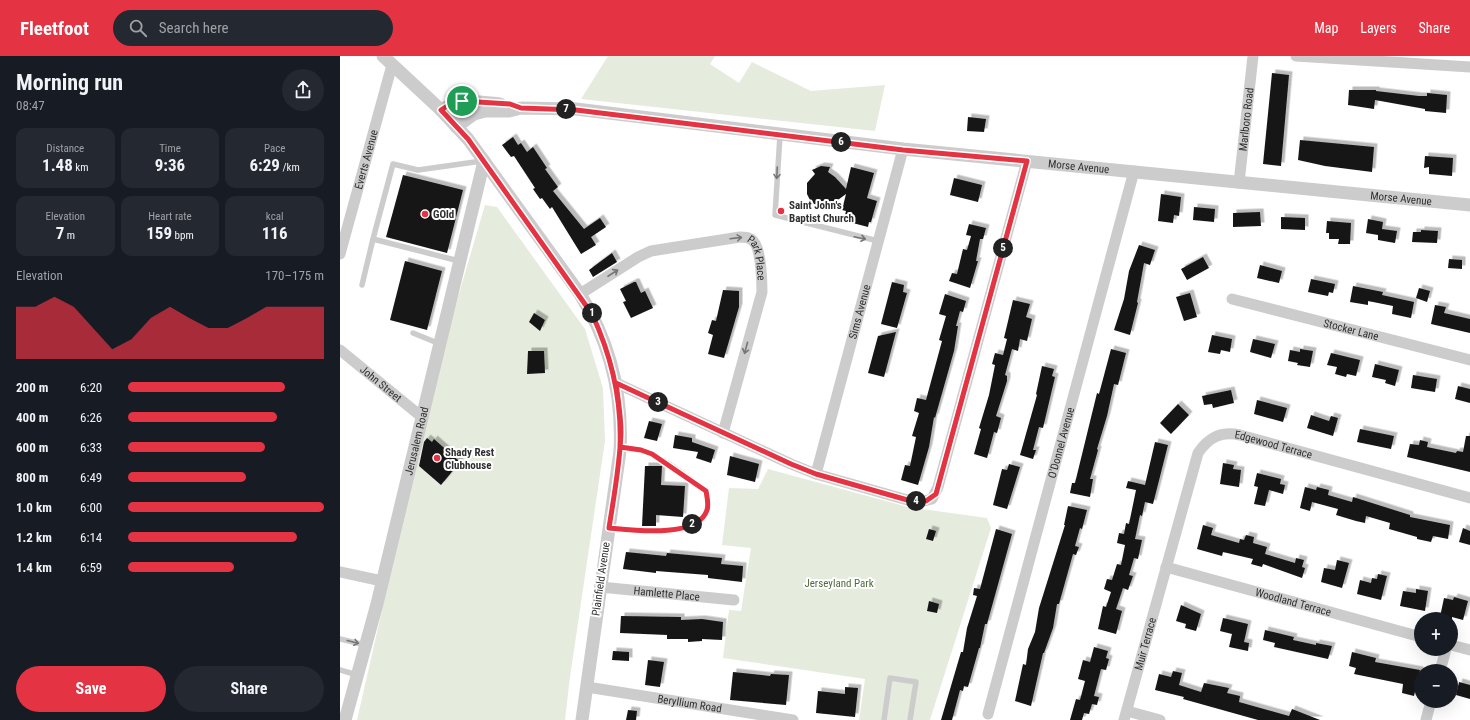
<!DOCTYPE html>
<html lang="en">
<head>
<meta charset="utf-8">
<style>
	:root { --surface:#171b24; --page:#242831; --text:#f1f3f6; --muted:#9ea1a6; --accent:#e43342 }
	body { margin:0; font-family:"Roboto Condensed",sans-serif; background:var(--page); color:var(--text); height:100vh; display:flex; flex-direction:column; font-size:15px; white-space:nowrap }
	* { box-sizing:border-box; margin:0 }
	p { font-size:13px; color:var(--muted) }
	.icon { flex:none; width:22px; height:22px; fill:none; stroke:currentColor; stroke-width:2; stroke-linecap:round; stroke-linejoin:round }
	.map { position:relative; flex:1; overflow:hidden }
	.drawer { display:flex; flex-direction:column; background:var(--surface); width:340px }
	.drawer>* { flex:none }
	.controls { position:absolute; left:1074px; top:556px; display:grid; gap:8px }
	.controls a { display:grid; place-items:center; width:44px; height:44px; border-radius:50%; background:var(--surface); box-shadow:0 4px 16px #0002; font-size:20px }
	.pin { position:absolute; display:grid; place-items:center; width:34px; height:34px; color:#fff; margin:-17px; border:2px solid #fff; border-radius:50%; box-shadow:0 1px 4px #0007 }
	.km { position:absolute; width:20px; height:20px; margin:-10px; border-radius:50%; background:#222; color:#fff; font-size:11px; line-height:20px; text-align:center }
	.round { display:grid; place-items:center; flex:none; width:42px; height:42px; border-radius:21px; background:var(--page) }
	.overview { display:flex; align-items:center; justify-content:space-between; height:68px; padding:0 16px }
	h1 { font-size:22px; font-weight:700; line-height:30px }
	.stats { display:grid; grid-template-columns:repeat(3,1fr); gap:6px; height:68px; padding:4px 16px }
	.stats div { display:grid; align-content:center; border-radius:10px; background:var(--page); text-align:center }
	.stats b { font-size:17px; font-weight:700 }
	.stats small { font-size:11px; font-weight:400 }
	.stats p { font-size:11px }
	.chart { height:112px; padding:8px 16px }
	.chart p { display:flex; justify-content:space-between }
	.chart svg { width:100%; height:72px; margin-top:4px; fill:var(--accent); opacity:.7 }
	.primary-button { display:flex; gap:8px; margin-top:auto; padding:8px 16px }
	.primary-button a { flex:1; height:46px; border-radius:24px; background:var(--accent); color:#fff; font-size:16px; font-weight:700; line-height:46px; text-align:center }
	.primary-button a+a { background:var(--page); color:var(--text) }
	ul { padding:0 16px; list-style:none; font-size:13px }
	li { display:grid; grid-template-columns:64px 48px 1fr; align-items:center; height:30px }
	li i { height:10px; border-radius:5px; background:var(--accent) }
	header { display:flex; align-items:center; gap:24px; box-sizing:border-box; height:56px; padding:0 20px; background:var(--accent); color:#fff }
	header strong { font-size:19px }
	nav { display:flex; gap:22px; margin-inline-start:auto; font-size:14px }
	.search { width:280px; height:36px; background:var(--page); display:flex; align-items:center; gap:10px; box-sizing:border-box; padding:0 14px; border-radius:22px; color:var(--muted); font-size:15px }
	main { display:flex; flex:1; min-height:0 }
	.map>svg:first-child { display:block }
	.green { fill:#e5ecdd }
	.building { fill:#161616; filter:url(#shadow) }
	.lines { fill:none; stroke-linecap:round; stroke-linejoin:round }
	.service { stroke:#ccc; stroke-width:5.5 }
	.minor { stroke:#ccc; stroke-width:11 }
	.tertiary { stroke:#ccc; stroke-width:13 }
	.oneway { stroke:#767676 }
	.route-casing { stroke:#fff; stroke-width:8 }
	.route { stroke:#e43342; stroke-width:5 }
	.poi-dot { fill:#e43342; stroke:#fff; stroke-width:1.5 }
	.labels { text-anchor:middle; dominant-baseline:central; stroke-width:4; stroke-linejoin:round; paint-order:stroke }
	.street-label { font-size:11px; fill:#2f2f2f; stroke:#fff }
	.poi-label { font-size:11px; font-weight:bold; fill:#2f2f2f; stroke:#fff; text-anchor:start }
	.park-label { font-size:11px; fill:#526a3c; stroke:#fff }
</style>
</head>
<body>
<header>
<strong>Fleetfoot</strong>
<div class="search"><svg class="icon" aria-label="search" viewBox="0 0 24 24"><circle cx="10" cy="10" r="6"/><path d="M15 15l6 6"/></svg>Search here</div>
<nav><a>Map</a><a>Layers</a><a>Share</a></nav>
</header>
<main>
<section class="drawer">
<div class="overview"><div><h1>Morning run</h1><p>08:47</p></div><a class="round"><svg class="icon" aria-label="share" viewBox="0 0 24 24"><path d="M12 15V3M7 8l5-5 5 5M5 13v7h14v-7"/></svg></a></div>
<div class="stats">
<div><p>Distance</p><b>1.48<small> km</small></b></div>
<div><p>Time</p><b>9:36</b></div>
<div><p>Pace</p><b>6:29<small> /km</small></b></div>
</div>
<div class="stats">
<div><p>Elevation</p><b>7<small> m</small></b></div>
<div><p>Heart rate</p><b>159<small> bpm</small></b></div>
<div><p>kcal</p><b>116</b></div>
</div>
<div class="chart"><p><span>Elevation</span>170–175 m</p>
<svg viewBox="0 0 160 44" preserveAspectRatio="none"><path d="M0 44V12L10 12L20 6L30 12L40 25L50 38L60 32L70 19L80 12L90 19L100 25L110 25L120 19L130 12L140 12L150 12L160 12V44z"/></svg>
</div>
<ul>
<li><b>200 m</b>6:20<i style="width:80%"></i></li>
<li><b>400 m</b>6:26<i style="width:76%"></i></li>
<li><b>600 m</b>6:33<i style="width:70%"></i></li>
<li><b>800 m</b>6:49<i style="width:60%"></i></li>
<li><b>1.0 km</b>6:00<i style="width:100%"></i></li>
<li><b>1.2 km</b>6:14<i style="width:86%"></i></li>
<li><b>1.4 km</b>6:59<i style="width:54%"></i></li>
</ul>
<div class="primary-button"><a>Save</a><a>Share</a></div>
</section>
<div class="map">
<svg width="1130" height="664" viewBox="0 0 1130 664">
	<defs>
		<filter id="shadow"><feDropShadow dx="3.5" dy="-3.5" stdDeviation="0" flood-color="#0004"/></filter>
	</defs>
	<rect width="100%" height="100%" fill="#fff"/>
	<path class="green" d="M268,0H375L370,8L399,27L412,6L471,35L545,29L535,75L241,43Z
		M145,149L157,151L245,273L263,332L265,385L230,621L225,664H17L87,357L113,258Z
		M428,413L568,451L647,462L651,472L590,664H519L525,623L383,602L389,554L401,555L411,492L382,489L389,432L418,433Z"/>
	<path class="building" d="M932,17L949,19L941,110L923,108Z
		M1009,34H1036V35L1079,40H1087V37L1107,39L1106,57L1085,55V53L1035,44L1034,53L1008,49Z
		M628,61L646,63L644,76L627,75Z
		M173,81L178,89L181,87L187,96L193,91L207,112L205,113L218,131L213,135L244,173L260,162L266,171L251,181L256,189L241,198L212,151L210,153L202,142L200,143L193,133L195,132L174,100L171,101L162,89Z
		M960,84L1034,91L1032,116L985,110L958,104Z
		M1085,100L1113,102L1112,120L1089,118V111L1084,112Z
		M481,110L490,111L488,116L495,121L506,133L511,111L534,117L527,142L537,145L531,166H529L528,171L509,166L510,160L505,159L506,155L502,154L506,138L491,149L485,151L474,148L470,144L467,138V127L475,118L472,114Z
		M63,119L123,134L107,197L46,181Z
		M614,122L642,129L638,146L610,139Z
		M821,138L841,141L839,160L834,159L833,167L818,165Z
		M854,151L875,153L874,166L853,164Z
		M920,156L921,170L893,171V157Z
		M941,161L965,162V174L941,173Z
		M1028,163L1043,166L1042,173L1057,175L1055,187L1038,184V179L1026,177Z
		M987,165L1011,167L1010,188H998L999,183H989V177H986Z
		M629,168L646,172L643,183H640L636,205H638L630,232L609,225L612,217L617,218L623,193L627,194L631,180L626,179Z
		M1081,174L1098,175L1097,187L1072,186L1073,176H1081Z
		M799,189L815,194L810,209L804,207L797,246L798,247L790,279L774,274L784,243L789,215Z
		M272,197L277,206L253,221L249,214Z
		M863,201L869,212L847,224L841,213Z
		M1109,203L1122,204V213L1108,212Z
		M65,205L102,215L87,274L50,264Z
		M920,209L942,215L939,227L917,222Z
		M971,223L995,228L993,237L989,236L988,240L968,236Z
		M294,226H296L301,237L305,235L313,252L291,262L283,246L286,245L280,233Z
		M552,226L564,229L563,236L567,237L557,272L541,268Z
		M1013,230L1043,236L1042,239L1074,246L1071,262L1052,258L1053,250L1028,245V249L1010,246Z
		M1079,232L1090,235L1087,246L1076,242Z
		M383,234L399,235V251L384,302L368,298L373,279L368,277L372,264L376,265Z
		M850,237L857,261L844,265L836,241Z
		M605,238L626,245L623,256L620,255L616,270H618L614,295L595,362L594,361L589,391L578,429L561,424L565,409L570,410L576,381L572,380L579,357L574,355L577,342L586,344L602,285L599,284L606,260L599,258Z
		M673,244L690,248L686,261L692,263L687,285L680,283L678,295L672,293L665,319L667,320V325L656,360L661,362L657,377L654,376L647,402L634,398L641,373L639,372L649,339L655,309L652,308L655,297L663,299L667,283L664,282Z
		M1095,249L1106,251L1104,257L1130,263V277L1091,268Z
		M194,257L205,264L200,275L189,266Z
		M556,276L544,321L528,317L538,280Z
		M872,279L892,283L890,296L881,294L880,298L868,296Z
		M913,283L935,288L931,302L910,296Z
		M771,293L786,297L778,329L774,328L767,360L757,393L758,394L750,423H753L750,441L730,437L732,427H735L757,337L759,338Z
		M960,293L973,295L970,311L957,309L958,307L948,305L950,294L960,296Z
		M188,295H204L205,317L187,318Z
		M991,297L1020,304L1016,320L1007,318L1006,321L995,318L997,311L987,309Z
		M1035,308L1059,314L1055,330L1045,327L1046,324L1032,321Z
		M702,310L714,313L712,320L715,321L703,372L699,371L693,394H696L693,403L680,399L697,339L696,338Z
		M1073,319L1097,323L1095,336L1071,332Z
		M1118,330L1130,333V347L1115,343Z
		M891,334L894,347L873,352L872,348L864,349L862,340Z
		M917,344L947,352L943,366L914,358Z
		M838,348L849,359L831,378L820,367Z
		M971,359L989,365L991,360L998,362L993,380L967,372Z
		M309,365L322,368L317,385L304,382Z
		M1020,373L1054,380L1051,393L1017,386Z
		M335,379L352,382V386L375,394L371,407L356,402L358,396L333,392Z
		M1126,380H1130V416L1067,401L1070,388L1079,389L1080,384L1088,386L1087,391L1116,397L1117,395L1123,396Z
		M87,382L92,386L94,383L120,406L101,429L79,410L84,386Z
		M815,386L828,389L813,448L805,446L802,460L800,459L795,483L802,484L798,503L794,502L789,519L793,520L788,534L783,532L776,553L782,555L776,578L758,573L763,550L766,551L771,536L764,533L767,523L772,524L777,508L781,509L785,489L777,487L779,477L784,478L786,467L789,468L796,434L786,432L788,425L805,429Z
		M390,400L419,408L415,426L387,419Z
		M883,407L894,409L893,413L901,414L899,431L880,428Z
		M669,408L680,411L667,453L653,449L662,413L667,414Z
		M305,410H322L321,429L345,430L343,461L316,459V470H302Z
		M917,417L941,423L940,428L945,429L943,438L929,434L925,450L914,448L918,431L914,430Z
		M965,431L976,434L977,431L989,434L988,439L1012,446L1013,441L1070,459V461L1110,469L1108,483L1093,480L1091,486L1077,483V481L1049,473L1050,467L1026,460L1025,467L1016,465L996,459L998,453L972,446L970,455L960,452Z
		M728,450L747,454L742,473L740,472L735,490L739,491L736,499L733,498L719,548H717L713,572L704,597H703L691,650L675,645L683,608L686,609L688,593L695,576L699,552L725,469H724Z
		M863,469L873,472L871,479L899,487L900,483L904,484L906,479L914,481L913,487L927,491L925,498L955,507L956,502L964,504L962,511L965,512L962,522L923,508L922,511L911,508L913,503L883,496L882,500L857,493Z
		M1123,472L1130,475V489L1119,486Z
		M589,473L596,475L593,485L586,483Z
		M656,473L672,478L647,568H645L640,592H639L628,631L624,630L623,635L620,634L612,664H601L621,596H623L627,572L637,540L633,539L634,532L640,533Z
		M286,496L326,500L327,497L382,502L381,508L403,510L402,526L368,522V519L316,515V517L283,513Z
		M997,504L1009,507L1002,532L981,526L984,512L995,514Z
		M1038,518L1047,520L1041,544L1017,538L1020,524L1031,527L1032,522L1037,523Z
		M1076,533L1088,535L1085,555L1060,550L1063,535L1076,537Z
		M1114,541L1128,545L1123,564L1112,561V564L1100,561L1104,542L1113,544Z
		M589,545L599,548L597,557L587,555Z
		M841,549L861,558L856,575L845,572L846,568L836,565Z
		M281,560L341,561V564L362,563L383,566L382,584L362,583V585L348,586V583H327V579L280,577Z
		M883,562L908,568L904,586L909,587L908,595L889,591L892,578L880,575Z
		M925,574L954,581L953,584L976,589V587L992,590L988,603L934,591L935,587L923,584Z
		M754,591L768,595L766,602L769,603L766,614L761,613L754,640L759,641L757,649L752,648L749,658L744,657L742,664H730L736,643L740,644L745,625L738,623L743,604L750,606Z
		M273,595L289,596V605L272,604Z
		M1012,596L1036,602L1035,606L1080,614L1074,640L1062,637L1063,628L1014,618L1016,612L1009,610Z
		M308,604L324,606L320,631L305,629Z
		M833,615L842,617L839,629L861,636L864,627L889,632L887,637L900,640L899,646L949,660L952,653L980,664H918L843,643L844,641L815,634L819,618L831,621Z
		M393,616L430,620L431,618L449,619L446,649L390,644Z
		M1119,626L1130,629V643L1116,639Z
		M505,631L518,632L515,661L476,657L478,635L505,638Z
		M288,654L297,655L296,664H286Z"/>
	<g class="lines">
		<path class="service" d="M440,79L435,159L538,185
			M119,205L33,183L53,108L78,114L142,105
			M22,229L33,183
			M73,277L100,288
			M269,472C292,474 358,483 367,454C369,448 367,441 366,435C347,421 325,402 303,395C296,392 288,392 281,391
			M0,583L25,589
			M0,614L17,619
			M544,664L550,622L576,626L570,664"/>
		<g class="minor">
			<path d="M956,0L1130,11"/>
			<path id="s1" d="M899,127L913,0"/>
			<path id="s2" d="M0,198L52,9"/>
			<path id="s3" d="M240,238L298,201L311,195L400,181C405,181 410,181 414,186C421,194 422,225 422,236L383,377"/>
			<path id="s4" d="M892,243L1130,304"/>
			<path id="s5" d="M0,294L83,362"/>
			<path d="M276,327L451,408L476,418L571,445L580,446L592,443L598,431L687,105"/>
			<path id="s6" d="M476,418L563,93"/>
			<path id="s7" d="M826,511L1081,581"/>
			<path d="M0,516L42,525"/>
			<path id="s8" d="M260,531L394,544"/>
			<path d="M1111,589L1130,594"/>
			<path d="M1100,615L1106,593"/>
			<path id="s9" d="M247,631L453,664"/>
			<path d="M787,655L820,664"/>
			<path id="s10" d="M648,658L794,115"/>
			<path id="s11" d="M784,664L858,397C869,381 881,375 900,379L1130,442"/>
			<path d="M1086,664L1091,645"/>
		</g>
		<g class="tertiary">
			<path d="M43,0L101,54L128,83L240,238C270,286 283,338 280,395L242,664"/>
			<path d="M101,54C121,42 137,46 160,48"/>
			<path id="s12" d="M116,71L134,58L145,55H169L181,52L236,53L563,93L1130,149"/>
			<path id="s13" d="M5,664L37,548L144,105"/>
		</g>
	</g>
	<defs><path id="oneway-shaft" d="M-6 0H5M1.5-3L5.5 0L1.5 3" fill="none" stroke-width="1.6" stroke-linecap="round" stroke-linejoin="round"/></defs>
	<g class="oneway">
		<use href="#oneway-shaft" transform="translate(437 117) rotate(93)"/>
		<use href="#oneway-shaft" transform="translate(396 182) rotate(-7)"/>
		<use href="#oneway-shaft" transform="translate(520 182) rotate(12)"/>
		<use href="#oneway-shaft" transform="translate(273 217) rotate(-33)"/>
		<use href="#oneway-shaft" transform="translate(406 292) rotate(105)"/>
		<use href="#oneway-shaft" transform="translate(13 586) rotate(14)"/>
	</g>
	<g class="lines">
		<g class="route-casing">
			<path id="route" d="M122,45L112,47L101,54L128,83L252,258C272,301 282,344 280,391L301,394L312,398L366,435C367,441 369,448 367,454C358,483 291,474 269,472C274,440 280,408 281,376C281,360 278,343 276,327L451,408L476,418L571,445H586L596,438L687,105L563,94L236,54L181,52L170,48L122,45"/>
		</g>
		<use href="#route" class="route"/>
	</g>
	<g class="poi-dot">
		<circle cx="441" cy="155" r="4"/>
		<circle cx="85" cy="158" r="4"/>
		<circle cx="97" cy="402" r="4"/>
	</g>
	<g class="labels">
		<g class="street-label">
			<text stroke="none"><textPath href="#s1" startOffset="64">Marlboro Road</textPath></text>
			<text stroke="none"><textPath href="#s2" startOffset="98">Everts Avenue</textPath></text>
			<text stroke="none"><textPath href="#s12" startOffset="631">Morse Avenue</textPath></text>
			<text stroke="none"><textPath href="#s12" startOffset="955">Morse Avenue</textPath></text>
			<text stroke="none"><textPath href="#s3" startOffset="205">Park Place</textPath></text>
			<text stroke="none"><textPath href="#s6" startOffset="168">Sims Avenue</textPath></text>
			<text stroke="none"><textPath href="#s4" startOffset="123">Stocker Lane</textPath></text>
			<text stroke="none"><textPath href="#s5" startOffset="53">John Street</textPath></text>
			<text stroke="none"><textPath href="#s13" startOffset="288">Jerusalem Road</textPath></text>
			<text stroke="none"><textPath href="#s10" startOffset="281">O'Donnel Avenue</textPath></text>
			<text stroke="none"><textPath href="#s11" startOffset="361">Edgewood Terrace</textPath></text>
			<text transform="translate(261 523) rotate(-82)">Plainfield Avenue</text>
			<text stroke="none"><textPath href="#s8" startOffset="67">Hamlette Place</textPath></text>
			<text stroke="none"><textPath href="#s7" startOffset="132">Woodland Terrace</textPath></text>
			<text stroke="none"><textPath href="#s11" startOffset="79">Muir Terrace</textPath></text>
			<text stroke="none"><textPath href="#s9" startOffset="104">Beryllium Road</textPath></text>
		</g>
		<g class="poi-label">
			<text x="449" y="149">Saint John's<tspan x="449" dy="13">Baptist Church</tspan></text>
			<text x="93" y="158">GOld</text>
			<text x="105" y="396">Shady Rest<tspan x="105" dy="13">Clubhouse</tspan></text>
		</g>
		<g class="park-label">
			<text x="499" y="527">Jerseyland Park</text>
		</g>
	</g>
</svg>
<div class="controls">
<a>+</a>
<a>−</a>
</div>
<div class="pin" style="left:122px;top:45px;background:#1e9e55"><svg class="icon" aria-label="arrive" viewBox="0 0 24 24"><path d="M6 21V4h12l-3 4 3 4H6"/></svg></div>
<b class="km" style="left:252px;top:257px">1</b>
<b class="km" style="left:352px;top:468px">2</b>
<b class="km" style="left:318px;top:346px">3</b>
<b class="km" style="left:576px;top:445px">4</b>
<b class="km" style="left:663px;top:192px">5</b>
<b class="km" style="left:501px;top:86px">6</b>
<b class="km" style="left:226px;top:53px">7</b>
</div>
</main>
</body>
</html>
